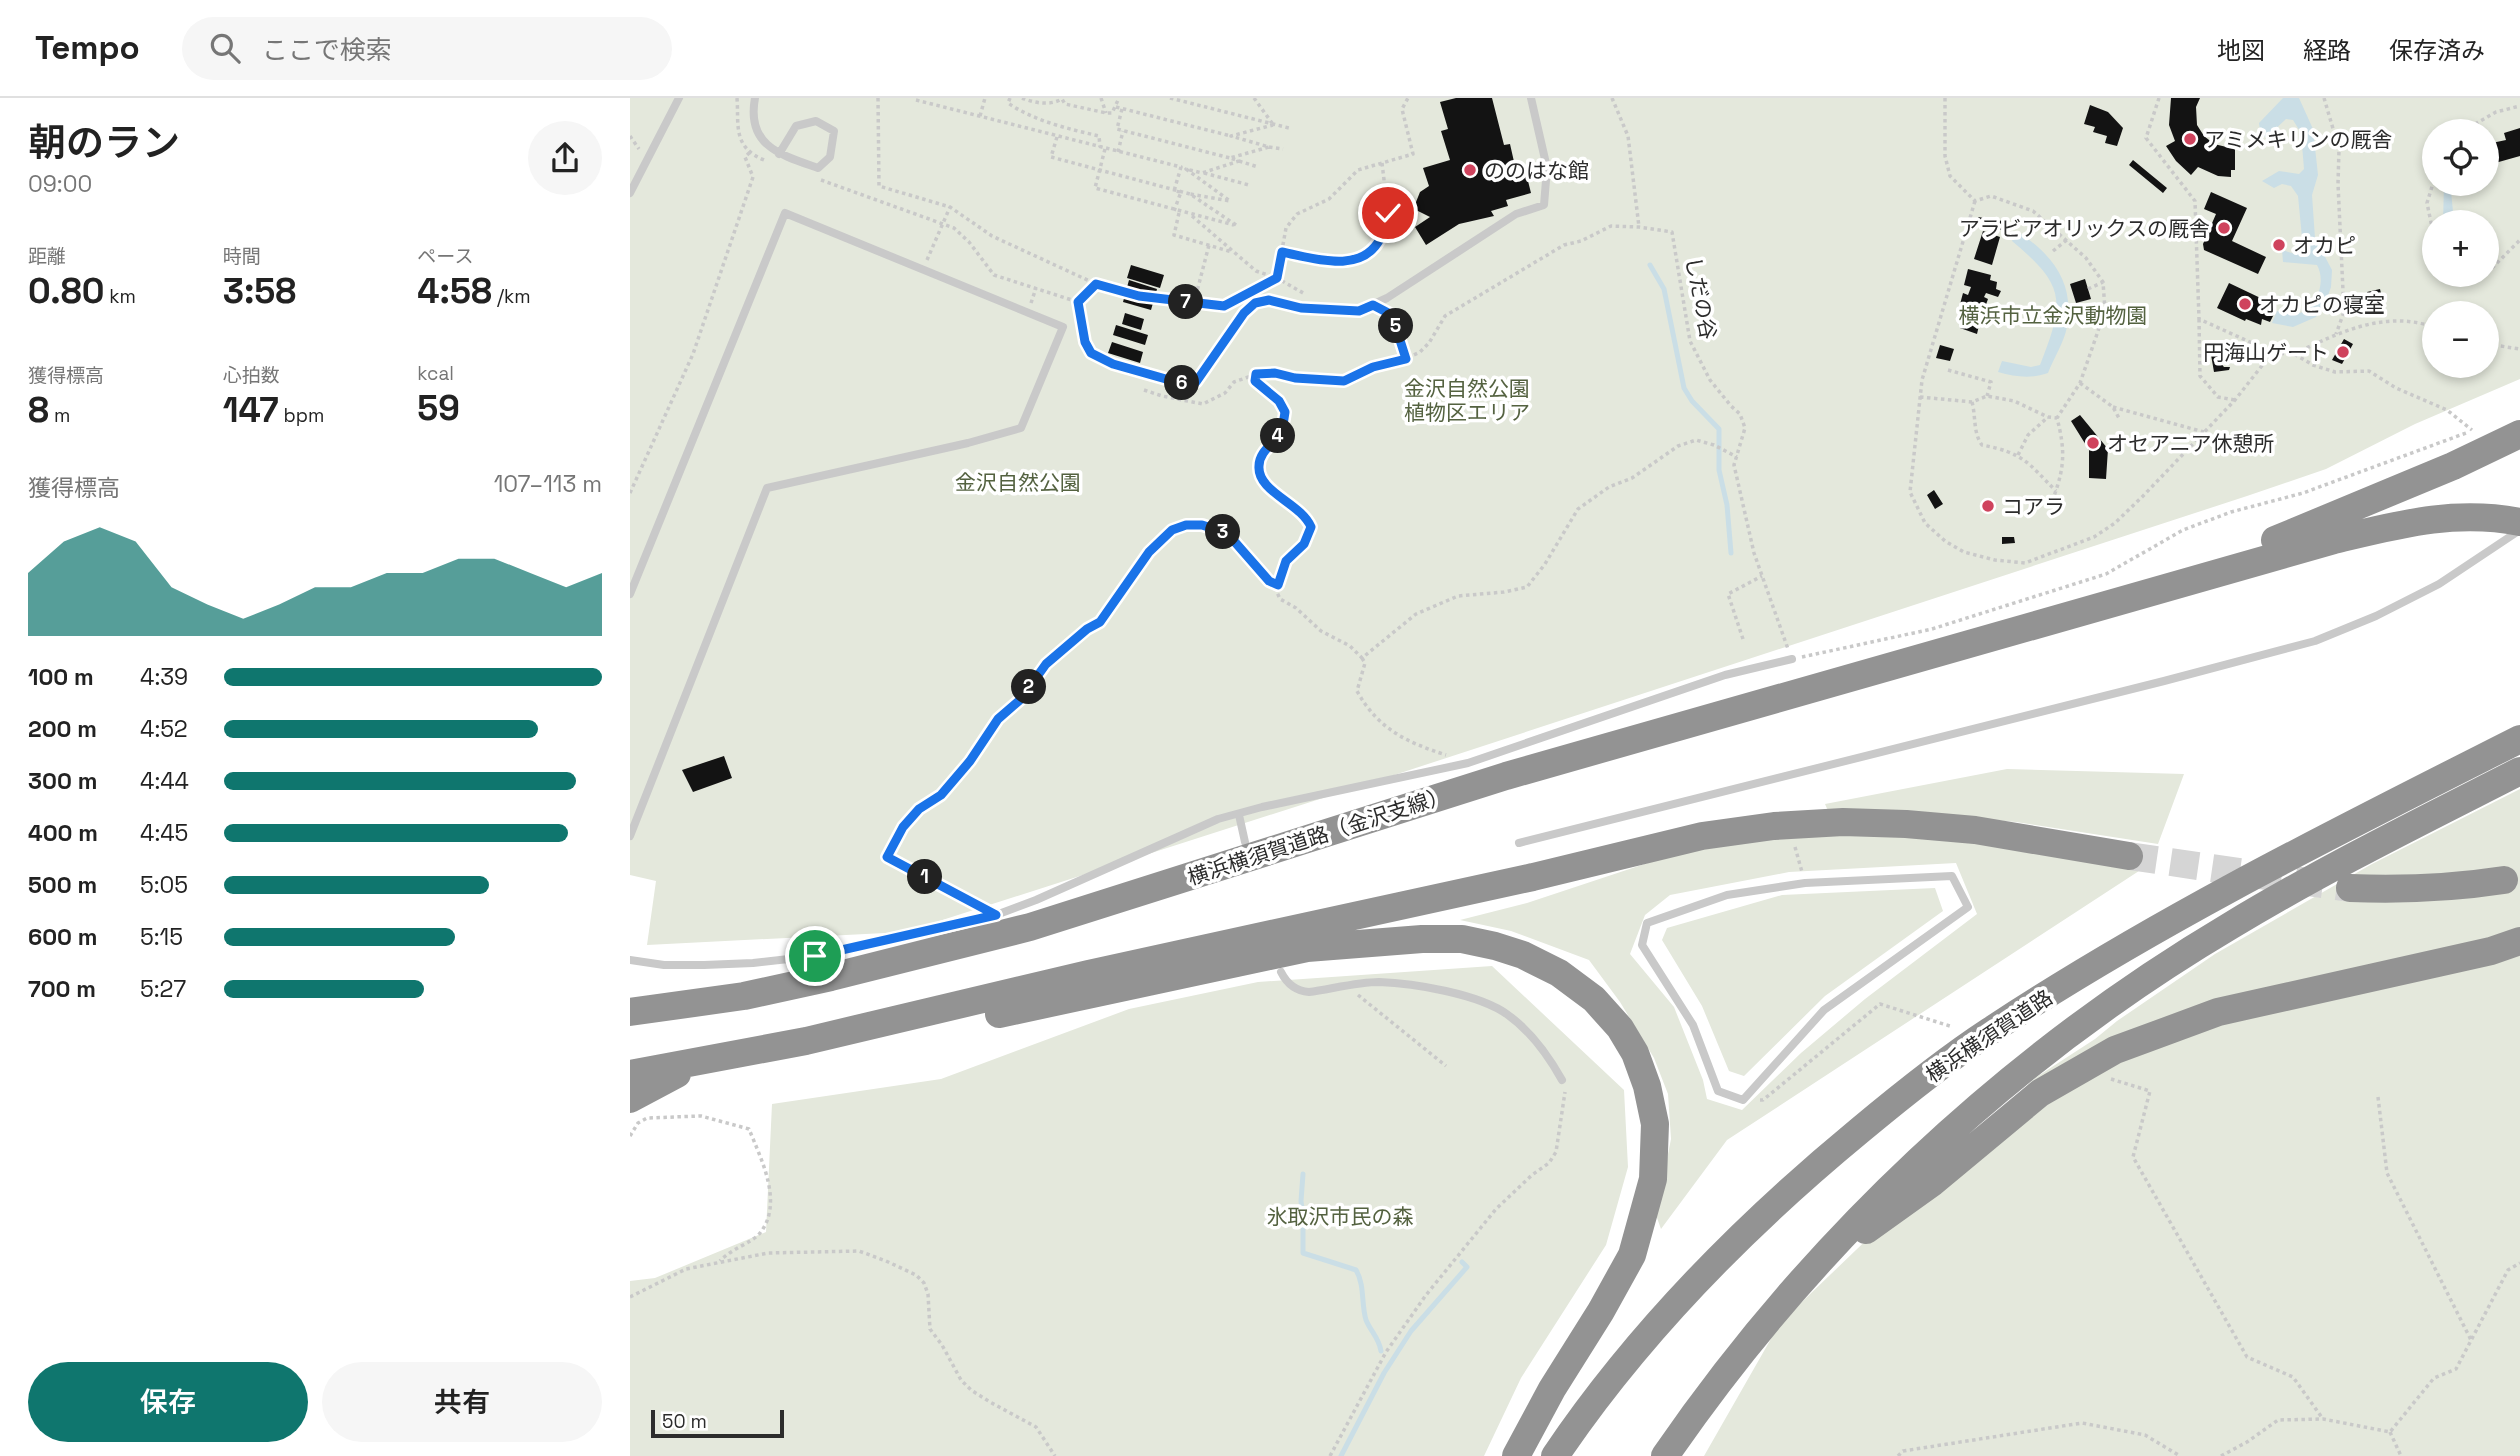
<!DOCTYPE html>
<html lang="ja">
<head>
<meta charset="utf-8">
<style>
	:root { --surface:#fff; --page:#f6f6f6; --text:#222; --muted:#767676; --line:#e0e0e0; --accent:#0f766e }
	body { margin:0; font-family:"Space Grotesk","Noto Sans JP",sans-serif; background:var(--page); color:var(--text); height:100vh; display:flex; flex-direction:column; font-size:26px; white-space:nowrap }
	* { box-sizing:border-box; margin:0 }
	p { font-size:23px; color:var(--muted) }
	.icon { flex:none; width:38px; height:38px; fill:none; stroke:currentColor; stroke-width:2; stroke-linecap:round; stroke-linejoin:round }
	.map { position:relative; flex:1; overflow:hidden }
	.sheet { display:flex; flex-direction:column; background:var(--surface); width:630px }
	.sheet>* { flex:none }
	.fabs { position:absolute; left:1792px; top:21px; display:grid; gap:14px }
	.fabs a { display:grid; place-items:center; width:77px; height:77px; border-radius:50%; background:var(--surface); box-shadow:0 4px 10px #0003; font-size:35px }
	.scale { position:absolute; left:21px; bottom:18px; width:133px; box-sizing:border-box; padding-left:7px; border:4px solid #2c2c2c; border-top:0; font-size:19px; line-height:24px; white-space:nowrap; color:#2c2c2c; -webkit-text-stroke:5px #fff; paint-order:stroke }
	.pin { position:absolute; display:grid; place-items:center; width:60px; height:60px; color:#fff; margin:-30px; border:4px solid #fff; border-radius:50%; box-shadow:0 2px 7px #0007 }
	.km { position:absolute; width:35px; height:35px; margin:-18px; border-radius:50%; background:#222; color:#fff; font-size:19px; line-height:35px; text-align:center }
	.round { display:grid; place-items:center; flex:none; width:74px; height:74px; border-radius:37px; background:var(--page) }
	.overview { display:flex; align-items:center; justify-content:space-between; height:119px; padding:0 28px }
	h1 { font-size:38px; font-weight:600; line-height:52px }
	.metrics { display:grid; grid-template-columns:repeat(3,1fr); gap:10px; height:119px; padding:7px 28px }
	.metrics div { display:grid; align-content:center }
	.metrics b { font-size:35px; font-weight:600 }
	.metrics small { font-size:19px; font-weight:400 }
	.metrics p { font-size:19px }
	.chart { height:196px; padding:14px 28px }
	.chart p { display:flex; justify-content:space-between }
	.chart svg { width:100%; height:126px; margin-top:7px; fill:var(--accent); opacity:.7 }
	.action { display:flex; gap:14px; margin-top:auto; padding:14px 28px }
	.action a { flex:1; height:80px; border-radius:42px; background:var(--accent); color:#fff; font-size:28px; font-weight:600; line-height:80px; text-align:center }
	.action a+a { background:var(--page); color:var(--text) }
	ul { padding:0 28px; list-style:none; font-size:23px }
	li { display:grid; grid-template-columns:112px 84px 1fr; align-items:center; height:52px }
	li i { height:18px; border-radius:9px; background:var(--accent) }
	header { display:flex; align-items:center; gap:42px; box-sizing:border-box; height:98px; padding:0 35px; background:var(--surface); border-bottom:2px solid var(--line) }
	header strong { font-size:33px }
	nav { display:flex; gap:38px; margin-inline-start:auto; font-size:24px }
	.search { width:490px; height:63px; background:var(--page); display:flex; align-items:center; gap:18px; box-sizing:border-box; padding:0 24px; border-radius:38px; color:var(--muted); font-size:26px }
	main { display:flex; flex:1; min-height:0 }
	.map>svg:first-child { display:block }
	.green { fill:#e4e8dc; fill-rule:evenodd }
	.water { fill:#cadee6 }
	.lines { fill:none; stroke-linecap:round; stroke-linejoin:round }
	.stream { stroke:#cadee6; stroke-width:5 }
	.building { fill:#131313 }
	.highway-tunnel { stroke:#d5d5d5; stroke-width:28; stroke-dasharray:28 14; stroke-linecap:butt }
	.path { stroke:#c9c9c9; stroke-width:3.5; stroke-dasharray:3.5 3.5; stroke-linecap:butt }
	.lane { stroke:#c9c9c9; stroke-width:8 }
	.highway { stroke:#939393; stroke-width:28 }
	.route-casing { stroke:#fff; stroke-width:14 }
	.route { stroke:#1a73e8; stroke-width:9 }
	.poi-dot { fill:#cf435d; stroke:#fff; stroke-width:2.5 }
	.labels { text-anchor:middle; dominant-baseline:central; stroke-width:7; stroke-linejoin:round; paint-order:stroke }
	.poi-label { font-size:21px; fill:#2c2c2c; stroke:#fff; text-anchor:start }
	.street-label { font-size:21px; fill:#2c2c2c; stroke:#fff }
	.park-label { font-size:21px; fill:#546240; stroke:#fff }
</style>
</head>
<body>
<header>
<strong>Tempo</strong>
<div class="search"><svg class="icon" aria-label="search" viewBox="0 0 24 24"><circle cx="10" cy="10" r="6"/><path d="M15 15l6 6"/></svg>ここで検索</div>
<nav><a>地図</a><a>経路</a><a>保存済み</a></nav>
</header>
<main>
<section class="sheet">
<div class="overview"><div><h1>朝のラン</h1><p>09:00</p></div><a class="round"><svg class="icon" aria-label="share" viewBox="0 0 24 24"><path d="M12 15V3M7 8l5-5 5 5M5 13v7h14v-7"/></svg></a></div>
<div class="metrics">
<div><p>距離</p><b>0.80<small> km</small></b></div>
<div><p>時間</p><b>3:58</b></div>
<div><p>ペース</p><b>4:58<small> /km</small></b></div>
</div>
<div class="metrics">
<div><p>獲得標高</p><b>8<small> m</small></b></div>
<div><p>心拍数</p><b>147<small> bpm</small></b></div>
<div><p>kcal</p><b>59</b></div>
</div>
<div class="chart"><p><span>獲得標高</span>107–113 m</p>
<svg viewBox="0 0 160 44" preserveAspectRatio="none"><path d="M0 44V22L10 11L20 6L30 11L40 27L50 33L60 38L70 33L80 27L90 27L100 22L110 22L120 17L130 17L140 22L150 27L160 22V44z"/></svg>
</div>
<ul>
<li><b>100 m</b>4:39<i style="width:100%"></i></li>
<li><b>200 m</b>4:52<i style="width:83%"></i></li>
<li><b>300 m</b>4:44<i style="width:93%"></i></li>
<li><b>400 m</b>4:45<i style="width:91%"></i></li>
<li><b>500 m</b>5:05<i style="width:70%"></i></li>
<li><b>600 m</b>5:15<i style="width:61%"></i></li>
<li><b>700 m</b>5:27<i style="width:53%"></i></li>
</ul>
<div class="action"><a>保存</a><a>共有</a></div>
</section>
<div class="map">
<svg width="1890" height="1358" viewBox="0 0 1890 1358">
	<rect width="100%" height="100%" fill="#fff"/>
	<path class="green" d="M0,0H1890V281L1785,326L1696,371L1617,398L746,683L275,834L17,847L26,783L0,777ZM1804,33H1857V86H1804ZM1804,124H1857V177H1804ZM1804,215H1857V268H1804Z
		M1377,671L1554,676L1528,746L1386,724L1261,713L1199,715L1195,706Z
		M1890,691V1358H1074L1150,1225L1405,980L1465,941L1487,923L1585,856L1742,766Z
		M1170,734L1306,737L1512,771L1097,1042L1031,1131L1026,1117L1041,1041L1038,996L1024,960L990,904L959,862L881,833L830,822L897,805L1087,742ZM1326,765L1347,816L1235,901L1171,955L1112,1012L1077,1001L1073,982L1044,909L1000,856L1015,817L1040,797L1159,774Z
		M1305,790L1313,813L1195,898L1114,978L1099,973L1072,908L1032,842L1037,830L1152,797Z
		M862,868L994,992L998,1069L976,1147L891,1280L854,1358H0V1183L25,1180L136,1134L142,1006L311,981L499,911L628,884Z"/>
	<path class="water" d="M1653,0H1669L1683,31L1688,77L1682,97L1685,140L1702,172L1701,189L1695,206L1686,219L1663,229L1642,225L1647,213C1655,215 1662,218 1670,215C1688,208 1696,183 1687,167L1653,164L1652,152L1665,156L1673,150L1668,98L1661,88L1652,86L1644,90L1632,83L1649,73L1669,76L1674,71L1671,35L1663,22L1656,21L1638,38L1631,39L1629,25Z
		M1814,86H1824L1821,93L1824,124H1813Z
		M1387,133C1421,156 1445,183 1437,229C1434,244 1424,260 1418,275C1401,281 1386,279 1368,274L1372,263L1401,269L1410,267C1435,203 1436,188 1382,143Z"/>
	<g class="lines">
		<path class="stream" d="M1020,167L1034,191L1054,290L1062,303L1089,331V372L1097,407L1101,455
			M673,1076L671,1103L673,1119V1155L726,1172C735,1187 731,1206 736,1222C741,1234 749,1240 751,1253
			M711,1358L754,1275L781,1233L837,1169L832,1164"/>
	</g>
	<path class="building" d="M826,0H862L874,47L880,46L887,77L896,75L901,95L876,102L878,108L861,113L864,118L829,126L796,147L785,129L800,119L788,113L767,119L764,109L786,104L790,94L799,88L793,70L820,62L811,33L818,31L810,4Z
		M1541,0H1570L1566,9L1567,27L1574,38L1584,46L1605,51V72H1601V79L1588,78L1568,69L1561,77L1546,63L1536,48L1545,43L1539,27Z
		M1460,7L1478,14L1493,30L1487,48L1475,45L1477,38L1463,34L1465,29L1454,26Z
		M1890,30V58L1858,67L1857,46L1876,42L1874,35Z
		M1503,62L1537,90L1533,95L1499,67Z
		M1581,94L1617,110L1602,143L1636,159L1628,176L1574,152L1573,146L1586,116L1574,111Z
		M1348,119L1373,123L1374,133L1347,123Z
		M1353,133L1370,139L1362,167L1344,161Z
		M501,167L534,177L530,190L497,180Z
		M1338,171L1361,177L1360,182L1367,184L1366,191L1371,193L1368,199L1356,195L1354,199L1358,201L1353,215L1360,218L1357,226L1350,223L1347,236L1330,230L1334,212L1329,210L1333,195L1338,197L1341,189L1334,187Z
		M1455,181L1461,201L1446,205L1440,186Z
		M499,182L527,191L521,212L493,204Z
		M1599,185L1641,205L1639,207L1646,212L1640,224L1632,221L1631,227L1616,221L1615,223L1587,210Z
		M1750,191L1753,204L1740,208L1737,194Z
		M495,215L514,221L511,232L492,226Z
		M486,227L518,237L515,247L483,237Z
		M1714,241L1723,246L1712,266L1702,262Z
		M482,244L513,254L510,265L478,255Z
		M1310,247L1324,251L1320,263L1306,260Z
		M1597,249V253L1592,256L1589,263L1594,269H1600L1599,272L1584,274L1580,251Z
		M1450,317L1478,351L1476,381L1459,380V352L1441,323Z
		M1304,392L1313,406L1305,411L1297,397Z
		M1372,439H1384L1385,445L1372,446Z
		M94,658L102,680L63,694L52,672Z"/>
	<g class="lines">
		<path class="highway-tunnel" d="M1499,758L1720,790"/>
		<path class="path" d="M107,0C109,26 102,49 134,62
			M248,0L249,88L320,109L362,138L466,186L509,198L594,208L607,201
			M380,0L378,5C404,23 439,31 469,38L470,49
			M392,0C405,5 419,8 432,1L435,6L476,15H482L489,0
			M471,0L476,15
			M540,0L659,30
			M624,0L642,25
			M982,0L998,38L1009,129
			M1315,0V58L1320,78L1345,103L1361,98L1403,113L1456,160L1473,184L1475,212L1466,239L1450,285L1427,320
			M1529,0L1516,40L1565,103L1569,221L1642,254
			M1694,0L1709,51L1708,86L1714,214L1706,236
			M286,2L551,69L544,93L551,94L544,113
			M486,9L601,38
			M492,11L487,31L600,60
			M350,18L355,0
			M1833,33L1866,14L1890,8
			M0,38L9,51
			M427,39L421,59L560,96
			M639,49L653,51
			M475,51L465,90L604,127
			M488,54L493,33
			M609,63L628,69
			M752,65L758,115
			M574,75L619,87
			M191,82L324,130L339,144L364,177L448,204L455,244
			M1804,82L1797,105L1804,139
			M1345,103L1292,282L1280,394L1295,425L1315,443L1334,454L1365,462L1395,465L1464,439L1485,425L1513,398L1605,302L1642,255L1664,256L1683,267L1705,274L1739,273L1766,290L1817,312L1842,332
			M549,115L544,137L602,154
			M562,118L626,173L647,180L675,196
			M606,127L560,96L600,103L556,71L572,75L609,63L600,60L639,49L601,38L643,27
			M1423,153L1438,141
			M652,154C683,160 731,177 750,141C754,133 759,125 758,115L766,114
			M297,162L320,109
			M1857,175L1890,142
			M627,191L647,180L656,130L667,116L699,101L728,72L783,56L772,11L778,0
			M1458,191L1473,184
			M448,204L466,186
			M401,205L406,190
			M564,205L579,147
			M755,213L762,217L776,261
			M1569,221L1570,278L1588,299L1605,302
			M1857,246L1890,251
			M1664,256C1710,234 1754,212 1804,229
			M1318,272L1361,284L1357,298
			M627,276L625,283C633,290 644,296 650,304C670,333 622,348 630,376C637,400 671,406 681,429L674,446L656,463L646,492L650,501L666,510L691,533L720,548L732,560L786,516L828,498L874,494L897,489L915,466L948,411L979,389L1002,380L1048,348L1066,342L1084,347L1107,359
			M1450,285L1483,309L1490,322
			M514,292L532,298L573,306L595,295L604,284L627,276L645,275L665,280L704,283L721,281L743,269L767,265L790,254L799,245L815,218L934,147L951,143L981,128L1009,129L1042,134L1060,243L1080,282L1101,308L1110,316L1115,330L1104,367L1124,455L1158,551
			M1290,299L1342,304L1357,298L1384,303L1418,319L1427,320C1435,351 1435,368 1424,398
			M1342,304C1346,319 1343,335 1352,347C1394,355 1398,365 1426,393
			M1483,309L1574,334
			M1388,357L1398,337L1418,319
			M0,395L63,256L123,79L115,59L120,54
			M1113,541L1098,496L1132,478
			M1172,559L1302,531L1476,476L1553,432L1601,414L1673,395L1836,335
			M732,560L735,565L727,593C748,631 776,644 816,657
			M1165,749L1172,774
			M349,808L257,759L273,729L289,711L311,697L340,663L368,621L391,601L417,566L457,531L470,524L519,454L542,432L557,427H572L597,435L612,456L639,483L648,487
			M728,897L816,968
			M1481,981L1520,993L1503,1059L1617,1259L1663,1279L1693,1321
			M1748,999L1757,1075L1841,1242
			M1130,1002H1133L1250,906L1323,929
			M0,1038L8,1025L17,1020L71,1018L119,1031C131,1061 154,1105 130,1135C122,1145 102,1150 90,1163
			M0,1199L56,1171L138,1155L229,1153L256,1163L286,1177L294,1185L298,1196L300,1231L312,1247L331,1282L341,1292L360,1304L406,1329L425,1358
			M1760,1334L1771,1358
			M700,1358L756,1254L796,1197L866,1111L902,1077L919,1065L926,1054L935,994
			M1268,1358L1273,1353L1452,1325L1515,1337L1550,1358
			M1591,1358L1617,1344L1648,1322L1693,1321L1760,1334L1804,1280L1826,1271L1878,1172L1890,1165"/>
		<path class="lane" d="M125,0C116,48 151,57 188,70L200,59L204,33L186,23L166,28L149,56
			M0,95L49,0
			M461,255C489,270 534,287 566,284L614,214L625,205L639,202L671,210L729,213L757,200L886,116L914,107L917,70L901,0
			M0,496L155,115L433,229L391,330L338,345L137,390L0,738
			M609,717L615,744
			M889,745L1534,583L1685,543L1746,518L1809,486L1890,432
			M1322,778L1338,809L1194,912L1113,1002L1088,993L1063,927L1012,847L1017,825L1097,797L1175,785Z
			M0,862L34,867H74L123,865L185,858L366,817L406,802L588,721L632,709L838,665L1095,577L1162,561
			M651,874C657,886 666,893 679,894C701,891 728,884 749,884C783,885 850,896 878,917C902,934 918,957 932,982"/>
		<path class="highway" d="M1645,442L1823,368L1890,336
			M1720,790C1772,792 1822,790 1874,782
			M0,914L114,898L201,879L400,829L876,678L1704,442C1767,427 1824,411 1890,424
			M369,916L677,850L792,841H832L865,848L893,857L929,875L964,901L990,930L1005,955L1017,988L1025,1026L1023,1081L1002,1157L971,1213L922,1291L886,1358
			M0,976L176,943L458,876L903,779L1072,738L1144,728L1213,724L1276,726L1345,732L1499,758
			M0,1001L47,976
			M1236,1132L1303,1084L1410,995L1485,952L1588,914L1861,853L1890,843
			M925,1358C1008,1235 1115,1127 1229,1033C1271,998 1314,963 1360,933C1528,822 1710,732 1890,641
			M1035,1358C1182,1144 1376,961 1600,828C1694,771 1792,723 1890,673"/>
	</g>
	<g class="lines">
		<g class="route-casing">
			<path id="route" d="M185,858L366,817L257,759L273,729L289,711L311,697L340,663L368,621L391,601L416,566L457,531L470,524L519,454L542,432L556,427H572L597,435L639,483L648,487L656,463L674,446L681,429C671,405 627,394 629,368C629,354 643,346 650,336C653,330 654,321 655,314L649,303L625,283L626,276L645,275L665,280L714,283L743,269L776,261L762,217L743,207L729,213L671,210L639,202L625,205L614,215L566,284L550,285L483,266L461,255L455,244L448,204L466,186L509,198L594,208L647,180L652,154C683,160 731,177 750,141C754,133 759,125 758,115"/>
		</g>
		<use href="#route" class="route"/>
	</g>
	<g class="poi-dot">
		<circle cx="1560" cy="41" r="7"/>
		<circle cx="840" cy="72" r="7"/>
		<circle cx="1594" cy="130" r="7"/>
		<circle cx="1649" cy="147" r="7"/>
		<circle cx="1615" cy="206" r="7"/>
		<circle cx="1713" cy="254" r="7"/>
		<circle cx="1463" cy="345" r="7"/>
		<circle cx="1358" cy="408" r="7"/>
	</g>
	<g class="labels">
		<g class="poi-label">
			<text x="1574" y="41">アミメキリンの厩舎</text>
			<text x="854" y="72">ののはな館</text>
			<text x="1580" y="130" text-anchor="end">アラビアオリックスの厩舎</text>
			<text x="1663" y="147">オカピ</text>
			<text x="1629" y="206">オカピの寝室</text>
			<text x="1699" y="254" text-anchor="end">円海山ゲート</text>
			<text x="1477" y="345">オセアニア休憩所</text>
			<text x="1372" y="408">コアラ</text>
		</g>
		<g class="street-label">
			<text transform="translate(1071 200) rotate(79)">しだの谷</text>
			<text transform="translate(688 738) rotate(-18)">横浜横須賀道路（金沢支線）</text>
			<text transform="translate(1359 938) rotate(-34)">横浜横須賀道路</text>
		</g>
		<g class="park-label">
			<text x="1423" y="217">横浜市立金沢動物園</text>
			<text x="837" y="290">金沢自然公園<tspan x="837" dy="24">植物区エリア</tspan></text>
			<text x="388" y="384">金沢自然公園</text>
			<text x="710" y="1118">氷取沢市民の森</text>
		</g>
	</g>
</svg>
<div class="fabs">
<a><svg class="icon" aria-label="locate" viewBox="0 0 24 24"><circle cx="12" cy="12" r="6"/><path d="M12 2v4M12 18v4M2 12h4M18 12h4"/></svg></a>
<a>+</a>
<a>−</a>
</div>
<div class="scale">50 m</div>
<div class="pin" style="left:185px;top:858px;background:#1e9e55"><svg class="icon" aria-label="arrive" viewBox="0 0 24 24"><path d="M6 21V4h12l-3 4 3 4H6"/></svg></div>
<div class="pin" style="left:758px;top:115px;background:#d93025"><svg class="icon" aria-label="check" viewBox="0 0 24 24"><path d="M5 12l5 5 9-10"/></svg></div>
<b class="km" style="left:295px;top:779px">1</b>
<b class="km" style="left:399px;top:589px">2</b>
<b class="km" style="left:593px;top:434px">3</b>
<b class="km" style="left:648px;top:338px">4</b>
<b class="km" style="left:766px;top:228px">5</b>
<b class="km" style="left:552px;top:285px">6</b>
<b class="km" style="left:556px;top:204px">7</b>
</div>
</main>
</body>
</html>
